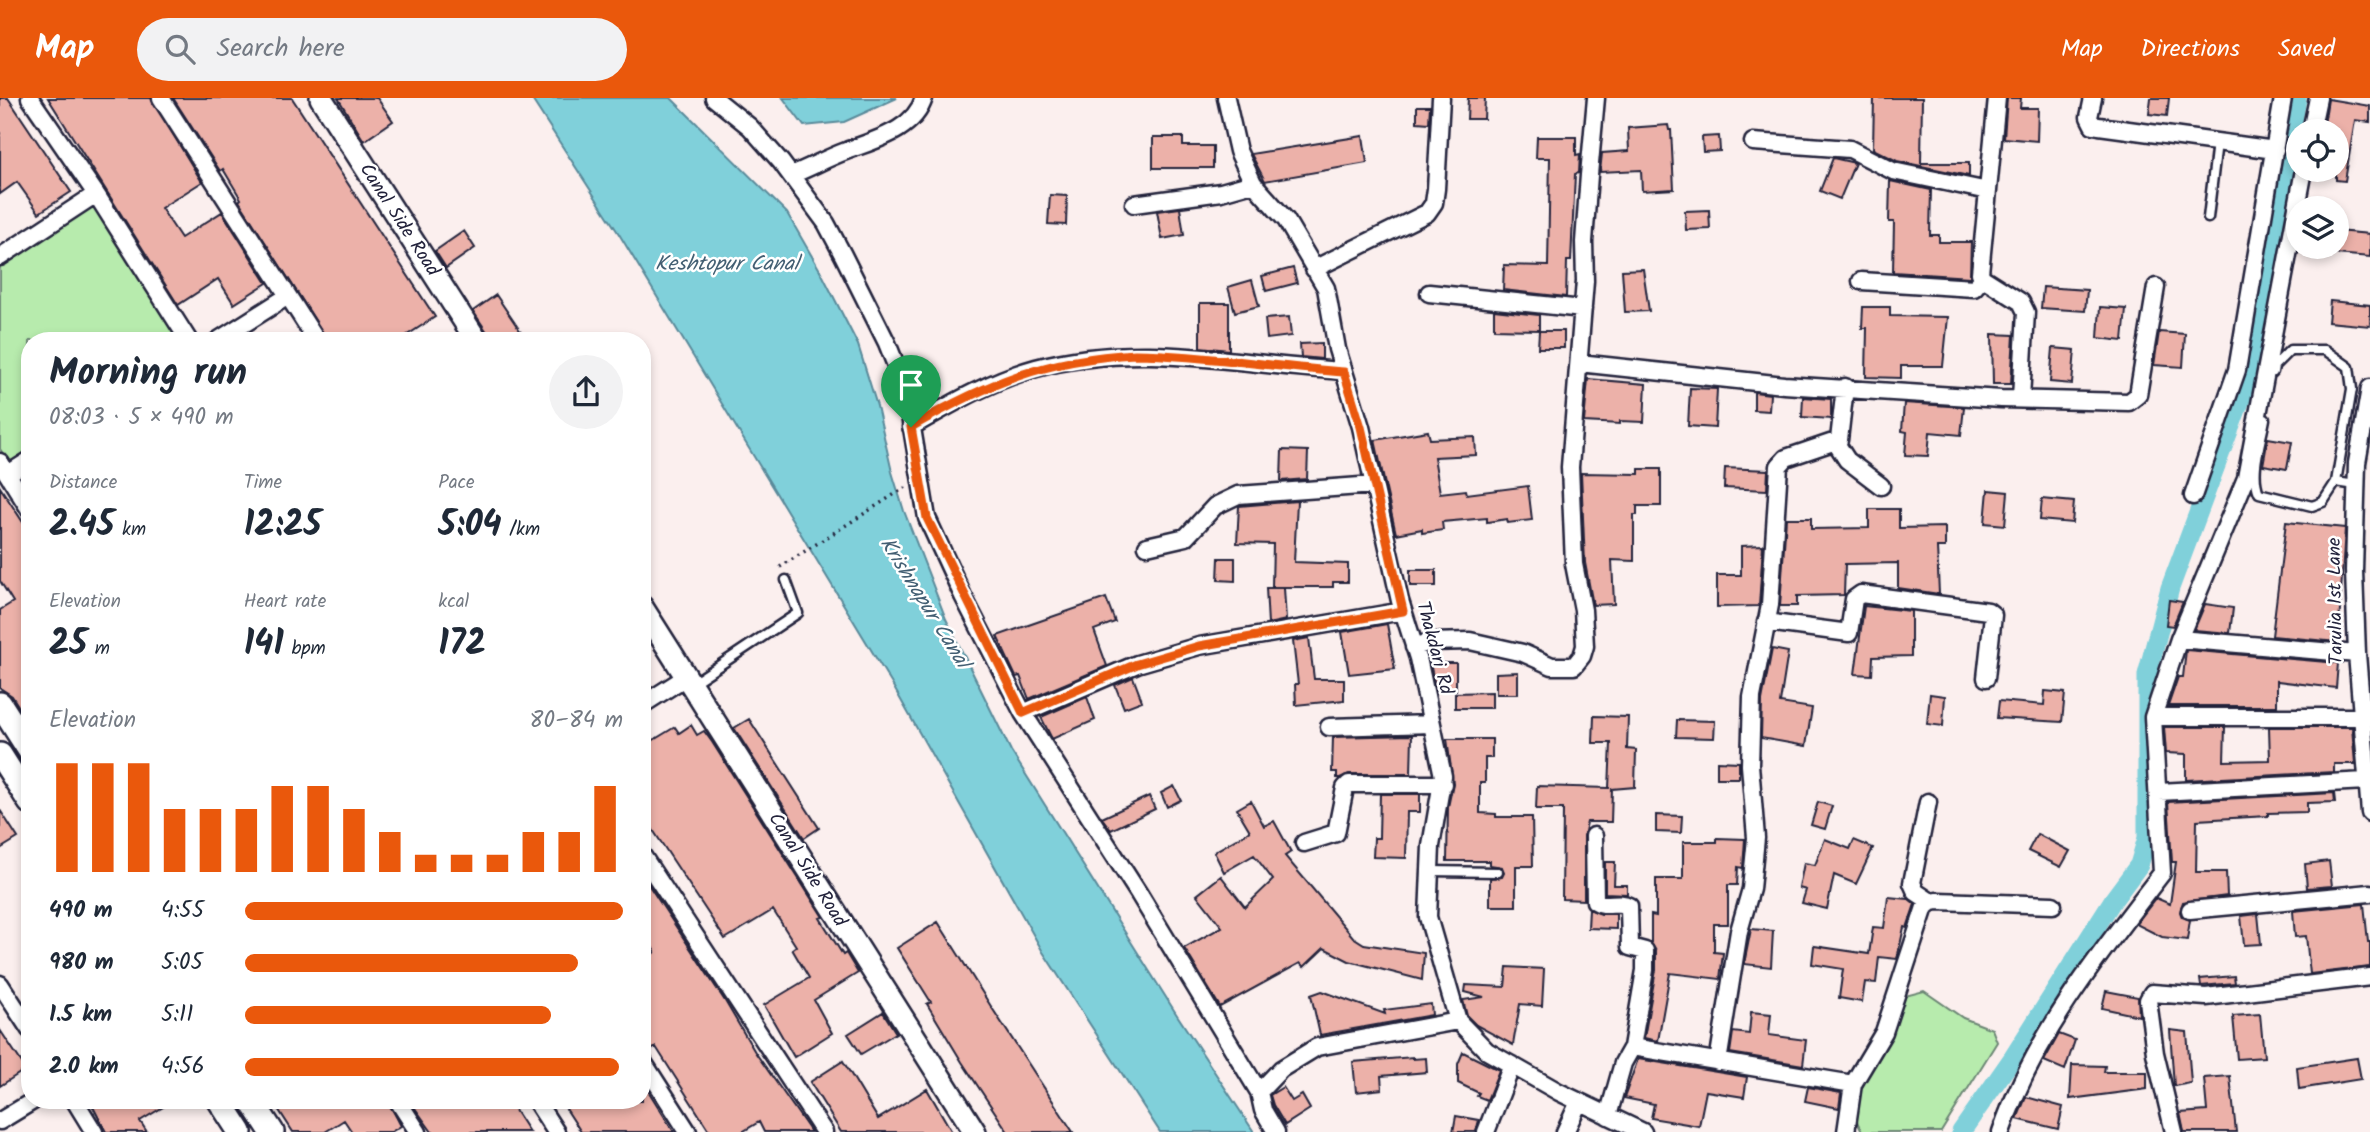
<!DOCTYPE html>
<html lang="en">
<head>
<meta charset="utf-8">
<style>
	:root { --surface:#fff; --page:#f2f2f3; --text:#1f2937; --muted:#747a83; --accent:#ea580c }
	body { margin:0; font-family:Kalam,sans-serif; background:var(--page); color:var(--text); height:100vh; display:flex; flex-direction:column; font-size:26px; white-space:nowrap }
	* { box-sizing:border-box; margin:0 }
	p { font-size:23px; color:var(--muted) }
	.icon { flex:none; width:38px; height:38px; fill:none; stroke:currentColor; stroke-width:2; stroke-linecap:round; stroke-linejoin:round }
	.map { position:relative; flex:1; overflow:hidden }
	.details { position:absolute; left:21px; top:234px; width:630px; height:777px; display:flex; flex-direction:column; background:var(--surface); border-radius:28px; box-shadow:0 4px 10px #0003 }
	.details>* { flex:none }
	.controls { position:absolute; left:2286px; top:21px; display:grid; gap:14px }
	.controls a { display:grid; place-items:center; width:63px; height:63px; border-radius:50%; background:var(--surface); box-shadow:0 4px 10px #0003; font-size:35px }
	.pin { position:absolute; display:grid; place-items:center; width:60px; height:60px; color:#fff; margin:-72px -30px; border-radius:50% 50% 50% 0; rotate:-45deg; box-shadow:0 0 7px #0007 }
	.pin .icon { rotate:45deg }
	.round { display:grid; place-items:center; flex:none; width:74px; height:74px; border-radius:37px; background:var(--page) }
	.overview { display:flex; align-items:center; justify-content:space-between; height:119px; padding:0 28px }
	h1 { font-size:38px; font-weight:700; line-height:52px }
	.figures { display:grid; grid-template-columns:repeat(3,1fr); gap:10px; height:119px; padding:7px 28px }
	.figures div { display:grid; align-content:center }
	.figures b { font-size:35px; font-weight:700 }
	.figures small { font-size:19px; font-weight:400 }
	.figures p { font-size:19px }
	.chart { height:196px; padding:14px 28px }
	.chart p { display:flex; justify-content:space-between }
	.chart svg { width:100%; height:126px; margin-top:7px; stroke:var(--accent); stroke-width:6 }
	ul { padding:0 28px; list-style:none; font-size:23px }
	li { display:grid; grid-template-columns:112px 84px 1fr; align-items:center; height:52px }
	li i { height:18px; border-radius:9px; background:var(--accent) }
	header { display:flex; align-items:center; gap:42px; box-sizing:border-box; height:98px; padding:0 35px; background:var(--accent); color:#fff }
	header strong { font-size:33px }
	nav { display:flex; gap:38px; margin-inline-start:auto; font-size:24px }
	.search { width:490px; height:63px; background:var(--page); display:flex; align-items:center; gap:18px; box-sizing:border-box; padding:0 24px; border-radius:38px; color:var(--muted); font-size:26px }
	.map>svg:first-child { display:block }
	.green { fill:#b7ebad; stroke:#6c8674; stroke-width:2 }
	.water { fill:#80d0da; stroke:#5a8a9a; stroke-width:2 }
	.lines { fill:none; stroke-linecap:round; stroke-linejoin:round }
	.canal { stroke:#80d0da; stroke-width:19 }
	.building { fill:#ecb1a9; stroke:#22223b; stroke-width:2 }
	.service-casing { stroke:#22223b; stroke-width:13 }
	.minor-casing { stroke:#22223b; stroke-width:21 }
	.tertiary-casing { stroke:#22223b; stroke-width:26 }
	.secondary-casing { stroke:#22223b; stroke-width:28 }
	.path { stroke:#22223b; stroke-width:3.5; stroke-dasharray:2 5; stroke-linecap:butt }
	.service { stroke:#fff; stroke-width:8 }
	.minor { stroke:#fff; stroke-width:16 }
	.tertiary { stroke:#fff; stroke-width:21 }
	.secondary { stroke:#fff; stroke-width:23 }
	.route-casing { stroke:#fff; stroke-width:14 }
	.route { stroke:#ea580c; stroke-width:9 }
	.labels { text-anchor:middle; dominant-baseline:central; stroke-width:5; stroke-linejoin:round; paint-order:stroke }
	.street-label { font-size:19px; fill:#22223b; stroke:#fff }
	.water-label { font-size:21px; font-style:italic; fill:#435f73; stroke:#fff }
</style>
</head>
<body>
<header>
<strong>Map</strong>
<div class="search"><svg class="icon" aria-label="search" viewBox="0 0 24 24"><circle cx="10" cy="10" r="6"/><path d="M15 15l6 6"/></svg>Search here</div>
<nav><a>Map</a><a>Directions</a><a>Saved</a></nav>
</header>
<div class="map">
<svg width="2370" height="1034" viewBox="0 0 2370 1034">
	<rect width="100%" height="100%" fill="#fbefee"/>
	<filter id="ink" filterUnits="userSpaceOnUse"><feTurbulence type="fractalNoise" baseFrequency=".0143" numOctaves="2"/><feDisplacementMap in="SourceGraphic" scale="14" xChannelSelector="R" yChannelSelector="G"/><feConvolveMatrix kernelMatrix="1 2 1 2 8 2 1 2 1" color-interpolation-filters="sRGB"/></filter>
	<g filter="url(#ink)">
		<path class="green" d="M93,107L182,243H30V354L10,367L0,351V167Z
			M1924,893L1963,920L1992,931L1997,944L1941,1034H1862L1854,1017L1858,985L1905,898Z"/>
		<path class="water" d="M531,0H671L787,115L821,174L858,247L877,308L892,374L904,413L946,521L1011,653L1177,917L1254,1034H1160L1043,854L893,588L619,136Z
			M783,0H897L844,24L804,28Z"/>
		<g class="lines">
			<path class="canal" d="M1961,1034L2012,961L2113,802L2139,767L2147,740V577L2170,490L2247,285L2297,0"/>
		</g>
		<path class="building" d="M0,0H8L71,94L39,115L17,84L0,96Z
			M48,0H151L202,84L161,110L181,140L222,114L267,185L234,206L218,181L178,207Z
			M173,0H292L435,219L398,243H328L239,103L241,101L223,71L220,73Z
			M338,0H377L393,23L364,43Z
			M1468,0H1485L1484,21H1467Z
			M1874,0H1922L1921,65H1969V78L1897,63L1873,51Z
			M2007,0H2021L2020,10H2038L2037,43L2004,40Z
			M2151,0H2169L2167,18L2149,16Z
			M2328,1L2370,8V24L2355,22L2345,83L2336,82V33H2323Z
			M1417,8H1430L1429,25L1417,24Z
			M1668,27L1669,32H1671L1674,91L1642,93L1641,72L1600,74L1602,55L1629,53L1628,30Z
			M1363,38L1367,65L1265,83L1251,56Z
			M1719,38L1720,53L1703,54L1702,39Z
			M1153,39H1183V48H1213V70H1153Z
			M1537,39H1576V57L1580,56L1579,75L1575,76L1571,163H1567L1566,199L1503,192L1504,167L1548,168L1550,60H1536Z
			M1833,60L1855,65L1840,101L1820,93Z
			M1890,83L1931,92L1930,137H1939V144H1971L1970,179L1893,174L1894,124H1889Z
			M1050,97L1067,98L1066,127L1048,126Z
			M1180,110L1184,137L1162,141L1157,113Z
			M1709,112L1710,131L1686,132L1685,113Z
			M464,133L475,150L446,170L435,153Z
			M2336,133L2370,136V159L2336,156Z
			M1293,170L1297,185L1266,193L1262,178Z
			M1643,171L1649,213L1625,214L1622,172Z
			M1252,182L1259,208L1235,214L1228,189Z
			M2043,189L2087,192L2085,213L2041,210Z
			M496,197L527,243H493L473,213Z
			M2330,203L2370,207V228L2328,224Z
			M1200,205H1229V252L1200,249Z
			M1863,209H1890V218L1948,219L1943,268H1901V280L1866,279L1867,230H1862Z
			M2100,209L2126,211L2123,243L2098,240Z
			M1494,212L1539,217V232L1494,231Z
			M1289,219L1291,238L1267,241L1265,221Z
			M1539,233H1564V250H1538Z
			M2159,234L2185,236L2183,269L2154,267Z
			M1992,236L2014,237L2011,286H1993Z
			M1322,245V261L1301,259L1300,246Z
			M2053,250L2075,252L2072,286L2050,284Z
			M1588,281L1646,286L1644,324L1620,323V326L1584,324Z
			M1690,290L1717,291L1715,330L1688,328Z
			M1754,294L1770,296L1769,313L1754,312Z
			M1803,299L1831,301V321L1802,319Z
			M1904,305L1964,309L1961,337L1930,334L1928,358L1905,357L1907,334L1902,333Z
			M1428,333L1430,341L1475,339L1476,357L1434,359L1440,395L1466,392L1467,396L1528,388L1532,422L1508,425L1507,421L1487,424V420L1442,424L1443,432L1422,435V431L1396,436L1375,342Z
			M2268,340L2292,344L2287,371L2263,367Z
			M1282,352L1308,353L1307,381L1281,383Z
			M1725,370L1768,372L1767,392L1724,390Z
			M1639,371H1661V408H1637V417H1634V463L1612,462L1614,506L1593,507L1585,465L1581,375L1639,376Z
			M0,389L30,435V627L12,598L0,590V512L13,504L0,483Z
			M1988,392L2008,394L2005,427L1985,425Z
			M2042,401L2074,404L2072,425L2040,422Z
			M1297,403L1294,464L1348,466V484H1333V489H1272L1273,446L1237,445L1239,408Z
			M1869,411H1899V430L1945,429V449H1937L1939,496L1898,490V465L1845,466L1844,497L1797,498V508H1780L1786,420H1811V431L1869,430Z
			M2286,424L2345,430L2338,544L2272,538Z
			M1763,447L1759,508L1717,509V477H1741V448Z
			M1219,460H1235V483L1218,482Z
			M1410,472H1436V488H1410Z
			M1266,490H1284L1286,522L1268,526Z
			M1106,500L1115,524L1094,532L1107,568L1029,601L1020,578L1016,579L997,538Z
			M2169,502L2183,504L2173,528L2166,527Z
			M2205,506L2233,510L2230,535L2194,532Z
			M1864,508L1911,513V558L1873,559L1872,577L1855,576Z
			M1387,526L1395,571L1349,576L1342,534Z
			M1309,540L1314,581H1344V602L1296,607L1295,586H1298L1293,543Z
			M1772,551L1788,554L1780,605L1812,610L1806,648L1761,640L1762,603Z
			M2186,552L2338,565L2336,590L2277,583V608H2168L2178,579H2183Z
			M1430,565H1456V592L1436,593Z
			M1518,574V596H1496V575Z
			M1133,579L1142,603L1124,610L1115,587Z
			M2045,593L2065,595L2062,624L1997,620L1999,603L2044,607Z
			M1492,594V610H1455V595Z
			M1930,596L1945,598L1943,628L1927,626Z
			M1087,599L1095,622L1052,641L1041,619Z
			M1594,618L1628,619L1627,651L1636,652L1635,689L1612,691L1611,724H1587L1584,738V802L1562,801L1563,711H1536L1537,688L1609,690L1611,645H1593Z
			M749,621L819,730L804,740L734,630Z
			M1677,622L1715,623L1714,640L1676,639Z
			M691,627L697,637L704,633L712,644L823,819L820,820L843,857L846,855L858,875L814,902L832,935L794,959L764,907L809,880L792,851L796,848L773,812L725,841L651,729L642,734V649L675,629L679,635Z
			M2164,629H2225L2224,663L2270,662L2269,629H2352L2355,666H2334V674L2186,682V656L2166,655Z
			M1412,637L1411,676H1349L1340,680H1337V674H1332L1333,639Z
			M1447,641H1492V660H1485V685H1480V715L1496,716V719H1532L1533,768H1516V808H1490V780L1502,779L1504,775L1502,769L1490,767V763H1447L1448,709L1453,685Z
			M1717,663L1739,664V680H1717Z
			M1174,688L1181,702L1167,709L1161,695Z
			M2334,695L2335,704L2307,705V714L2268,715V718L2197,722L2196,774H2226L2227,798L2183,804L2180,814L2182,819L2190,822L2187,842L2162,839L2136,826L2156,800L2170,806L2176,764H2172L2168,704Z
			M1380,696H1420V714H1407L1406,760L1373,759L1374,740H1379Z
			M1149,698L1155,711L1111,732L1102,720Z
			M1251,703L1264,728L1274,723L1291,754L1285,758L1353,839L1364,846L1424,855L1422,882L1349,863L1324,850L1304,869L1300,865L1220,909L1184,850L1222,829L1197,797L1221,778L1245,809L1273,782L1254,757L1224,774L1214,754L1250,733L1237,711Z
			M1818,704L1832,708L1825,731L1811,727Z
			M0,712L18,740L0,751Z
			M1656,717L1682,718L1681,735L1656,734Z
			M2037,736L2070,753L2061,769L2028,753Z
			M1717,740L1745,741L1743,770L1738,769L1737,787H1728V826H1714V854L1723,855L1720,881L1670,875L1658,943L1644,940L1656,872V853L1651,845V817L1656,818V781H1683V744H1717Z
			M1825,741L1850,751L1854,742L1873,750L1856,786L1834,777L1827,811L1802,805L1806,792L1799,790L1804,765L1815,767Z
			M2329,763L2332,788L2307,790L2305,766Z
			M1605,764H1615L1614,787H1627V796L1605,795Z
			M642,777L725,903L755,954L811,1034H764L759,1024L742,1034H710L656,949L648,954L642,952V863L655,854L642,832Z
			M1888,799L1909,801L1915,806L1907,830L1904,829L1897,861L1879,859L1876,885L1865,884L1862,904L1839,900L1843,871L1812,866L1814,848L1869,856L1873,829L1884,830Z
			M2364,806L2368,844H2370V869L2310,876L2306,838L2295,839L2293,813Z
			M1589,811L1601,816H1616V831L1588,830Z
			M2258,816L2261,846L2244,847L2241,818Z
			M938,824L992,910L1073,1034H1008L962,964L927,906L931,904L897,850Z
			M1751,831L1773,833L1771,869L1744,866Z
			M1507,869L1544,871L1542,908L1520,906L1513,947L1476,927L1467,918L1463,902L1484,899L1465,894L1466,887L1505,889Z
			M2234,878L2235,885L2201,888L2200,881Z
			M1322,893L1385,916L1384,912L1431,906L1432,917L1320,937L1311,897Z
			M2106,893L2138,899L2139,918L2102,910Z
			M883,914L896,935L861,956L848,936Z
			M1751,914L1771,916L1769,937L1806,942L1803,967L1730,955L1733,934L1749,936Z
			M2260,916L2264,959L2237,961L2233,918Z
			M0,932L26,971L0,988Z
			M2170,932L2187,934L2191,985L2174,988Z
			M2059,936L2075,942L2065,972L2044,963Z
			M1463,954L1499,972L1487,1002L1477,998L1479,995L1458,985V966Z
			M1413,959V961L1426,960L1427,974L1381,978L1382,991L1356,994L1353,964Z
			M2357,960L2361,981L2299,991L2297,969Z
			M1638,961L1747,979L1744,999L1706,993L1699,1028L1651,1020L1654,1006L1624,1000Z
			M843,963L878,1021L927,991L952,1034H841L810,984Z
			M2072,967L2105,968L2104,974H2147V991L2070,1001Z
			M2230,978L2236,1034H2184L2180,1015L2207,1013L2204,980Z
			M642,983L674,1034H581L561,1003H642Z
			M1283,989L1292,1003L1302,997L1310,1011L1285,1027L1273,1007L1270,997Z
			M1808,989L1841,995L1839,1010L1805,1003Z
			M2026,999L2063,1009L2058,1031L2017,1021Z
			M90,1003H173L140,1023L147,1034H106Z
			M273,1003H388L401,1028L391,1034H352L344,1022L325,1034H293Z
			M410,1003H509L529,1034H432Z
			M1456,1018L1479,1022L1476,1034H1453Z"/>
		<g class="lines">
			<g class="service-casing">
				<path id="service" d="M2208,120L2217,44
					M2273,274L2274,268L2290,252H2325L2349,269L2352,291L2336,384
					M2265,321C2261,344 2250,374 2259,395L2312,408L2323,404L2336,384L2356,387
					M693,585L798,515L786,482
					M1430,773L1498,774"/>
			</g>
			<g class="minor-casing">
				<path id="minor" d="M30,0L96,96L189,243
					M161,0L317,243
					M714,0L750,29L781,64L826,125L843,157L887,245L899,275L909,312L927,420L963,498L1023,615L1139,796L1259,994L1281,971L1317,949L1458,923
					M1226,0L1238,53L1253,85L1286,122L1326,190L1337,251L1361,329L1400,503L1418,560L1443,678L1431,748L1428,819L1458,923L1487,953L1559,994L1643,1034
					M1997,0L1980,175L1983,180L2021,204L2026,214L2021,300
					M2093,0L2089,19L2093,27L2099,28L2275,52
					M2311,33L2318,0
					M1753,44L1850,51L1893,73L1988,93
					M791,77C809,70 827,60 846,53C874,42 914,33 924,0
					M1134,106L1221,94L1253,85
					M0,159L96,96
					M1314,171L1427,115L1434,105L1436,91L1441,0
					M1861,183L1974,190L1983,180
					M1429,195L1583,211
					M217,243L288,198
					M1579,265L1784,287L2001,301L2129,304L2138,297L2156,189
					M2370,290L2357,365L2354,473L2357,556L2370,715
					M911,329C951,306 992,282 1036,270C1139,242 1241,267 1344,273
					M1836,345L1847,362L1881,388
					M0,364L30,412
					M8,376L30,362
					M2193,398L2237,272L2283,0
					M1147,448L1186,439L1215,408L1238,397L1374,387
					M1766,524L1849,535L1854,501L1861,496L1988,513L1993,517L1986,580
					M2179,541L2357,556
					M1414,549L1430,544L1470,543L1523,555L1552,568H1574L1582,558L1585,548L1583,512L1574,466L1570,369L1585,183L1584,144L1589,77L1596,0
					M642,607L686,579
					M1023,615L1137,566L1199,548L1403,513
					M2153,619H2362
					M1329,629L1432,626
					M2159,694L2366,683
					M1928,704L1912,785L1916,794L1931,804
					M1594,738L1595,803C1605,810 1619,802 1629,808L1630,849L1645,853V872L1632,949L1623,965L1608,1018
					M1304,745L1336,735L1345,690L1349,686H1443
					M642,757L824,1034
					M2190,812L2370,795
					M0,886L30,932
					M1632,949L1853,986
					M642,962L688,1034
					M1718,964L1739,833L1751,791L1756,740L1750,667L1752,599L1770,507L1779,368L1786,360L1839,342L1845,289
					M1259,994L1263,1012L1276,1034
					M75,1003L94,1034
					M398,1003L418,1034
					M536,1003L556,1034
					M0,1023L33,1003
					M1486,1034L1512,967
					M1565,1034L1579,1004
					M1846,1034L1853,986L1884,934L1925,809L1931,804L1938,803L2053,807
					M2001,1034C2034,938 2100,855 2162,775L2153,619L2179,541L2246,380L2304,72
					M2174,1034L2155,955L2148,902L2152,895L2206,899L2370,879"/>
			</g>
			<g class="tertiary-casing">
				<path id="tertiary" d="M321,0L477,243
					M642,509L975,1034"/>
			</g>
			<g class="secondary-casing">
				<path id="secondary" d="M0,606L30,653
					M0,657L30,704
					M220,1003L240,1034
					M252,1003L272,1034"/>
			</g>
			<path class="path" d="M780,469L906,389"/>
			<use href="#service" class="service"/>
			<use href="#minor" class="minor"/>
			<use href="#tertiary" class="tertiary"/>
			<use href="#secondary" class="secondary"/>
		</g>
	</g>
	<g class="lines" filter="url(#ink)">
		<g class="route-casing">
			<path id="route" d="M1135,256C1205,257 1274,269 1344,274L1361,329L1403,513L1199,548L1137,566L1023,615L927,420L911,329C987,285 1046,261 1135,256Z"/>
		</g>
		<use href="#route" class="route"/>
	</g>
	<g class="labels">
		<g class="street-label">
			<text transform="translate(399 122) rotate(57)">Canal Side Road</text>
			<text transform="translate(2336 503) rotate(-91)">Tarulia 1st Lane</text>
			<text transform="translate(1434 550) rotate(75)">Thakdari Rd</text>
			<text transform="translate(807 772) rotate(58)">Canal Side Road</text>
		</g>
		<g class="water-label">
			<text x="727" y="166">Keshtopur Canal</text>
			<text transform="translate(924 505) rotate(58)">Krishnapur Canal</text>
		</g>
	</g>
</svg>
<div class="controls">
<a><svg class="icon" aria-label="locate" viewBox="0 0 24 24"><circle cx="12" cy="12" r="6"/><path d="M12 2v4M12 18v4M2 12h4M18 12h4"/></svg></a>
<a><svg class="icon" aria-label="layers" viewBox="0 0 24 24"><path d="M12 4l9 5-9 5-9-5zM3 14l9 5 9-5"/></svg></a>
</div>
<div class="pin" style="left:911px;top:329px;background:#1e9e55"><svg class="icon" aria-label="arrive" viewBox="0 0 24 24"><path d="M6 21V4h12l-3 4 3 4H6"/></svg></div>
<section class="details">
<div class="overview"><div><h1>Morning run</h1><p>08:03 · 5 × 490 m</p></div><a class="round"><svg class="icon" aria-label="share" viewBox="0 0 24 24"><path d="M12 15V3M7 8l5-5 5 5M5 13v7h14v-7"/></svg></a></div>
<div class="figures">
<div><p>Distance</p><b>2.45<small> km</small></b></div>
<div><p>Time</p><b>12:25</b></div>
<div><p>Pace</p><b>5:04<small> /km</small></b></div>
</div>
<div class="figures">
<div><p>Elevation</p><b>25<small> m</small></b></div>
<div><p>Heart rate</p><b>141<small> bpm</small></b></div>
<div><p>kcal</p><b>172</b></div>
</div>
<div class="chart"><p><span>Elevation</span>80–84 m</p>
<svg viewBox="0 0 160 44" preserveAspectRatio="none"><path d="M5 44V6M15 44V6M25 44V6M35 44V22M45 44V22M55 44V22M65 44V14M75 44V14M85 44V22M95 44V30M105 44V38M115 44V38M125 44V38M135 44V30M145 44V30M155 44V14"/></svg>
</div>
<ul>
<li><b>490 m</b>4:55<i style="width:100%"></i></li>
<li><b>980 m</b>5:05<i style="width:88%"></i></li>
<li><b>1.5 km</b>5:11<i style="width:81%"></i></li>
<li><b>2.0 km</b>4:56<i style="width:99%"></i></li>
</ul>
</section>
</div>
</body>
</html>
